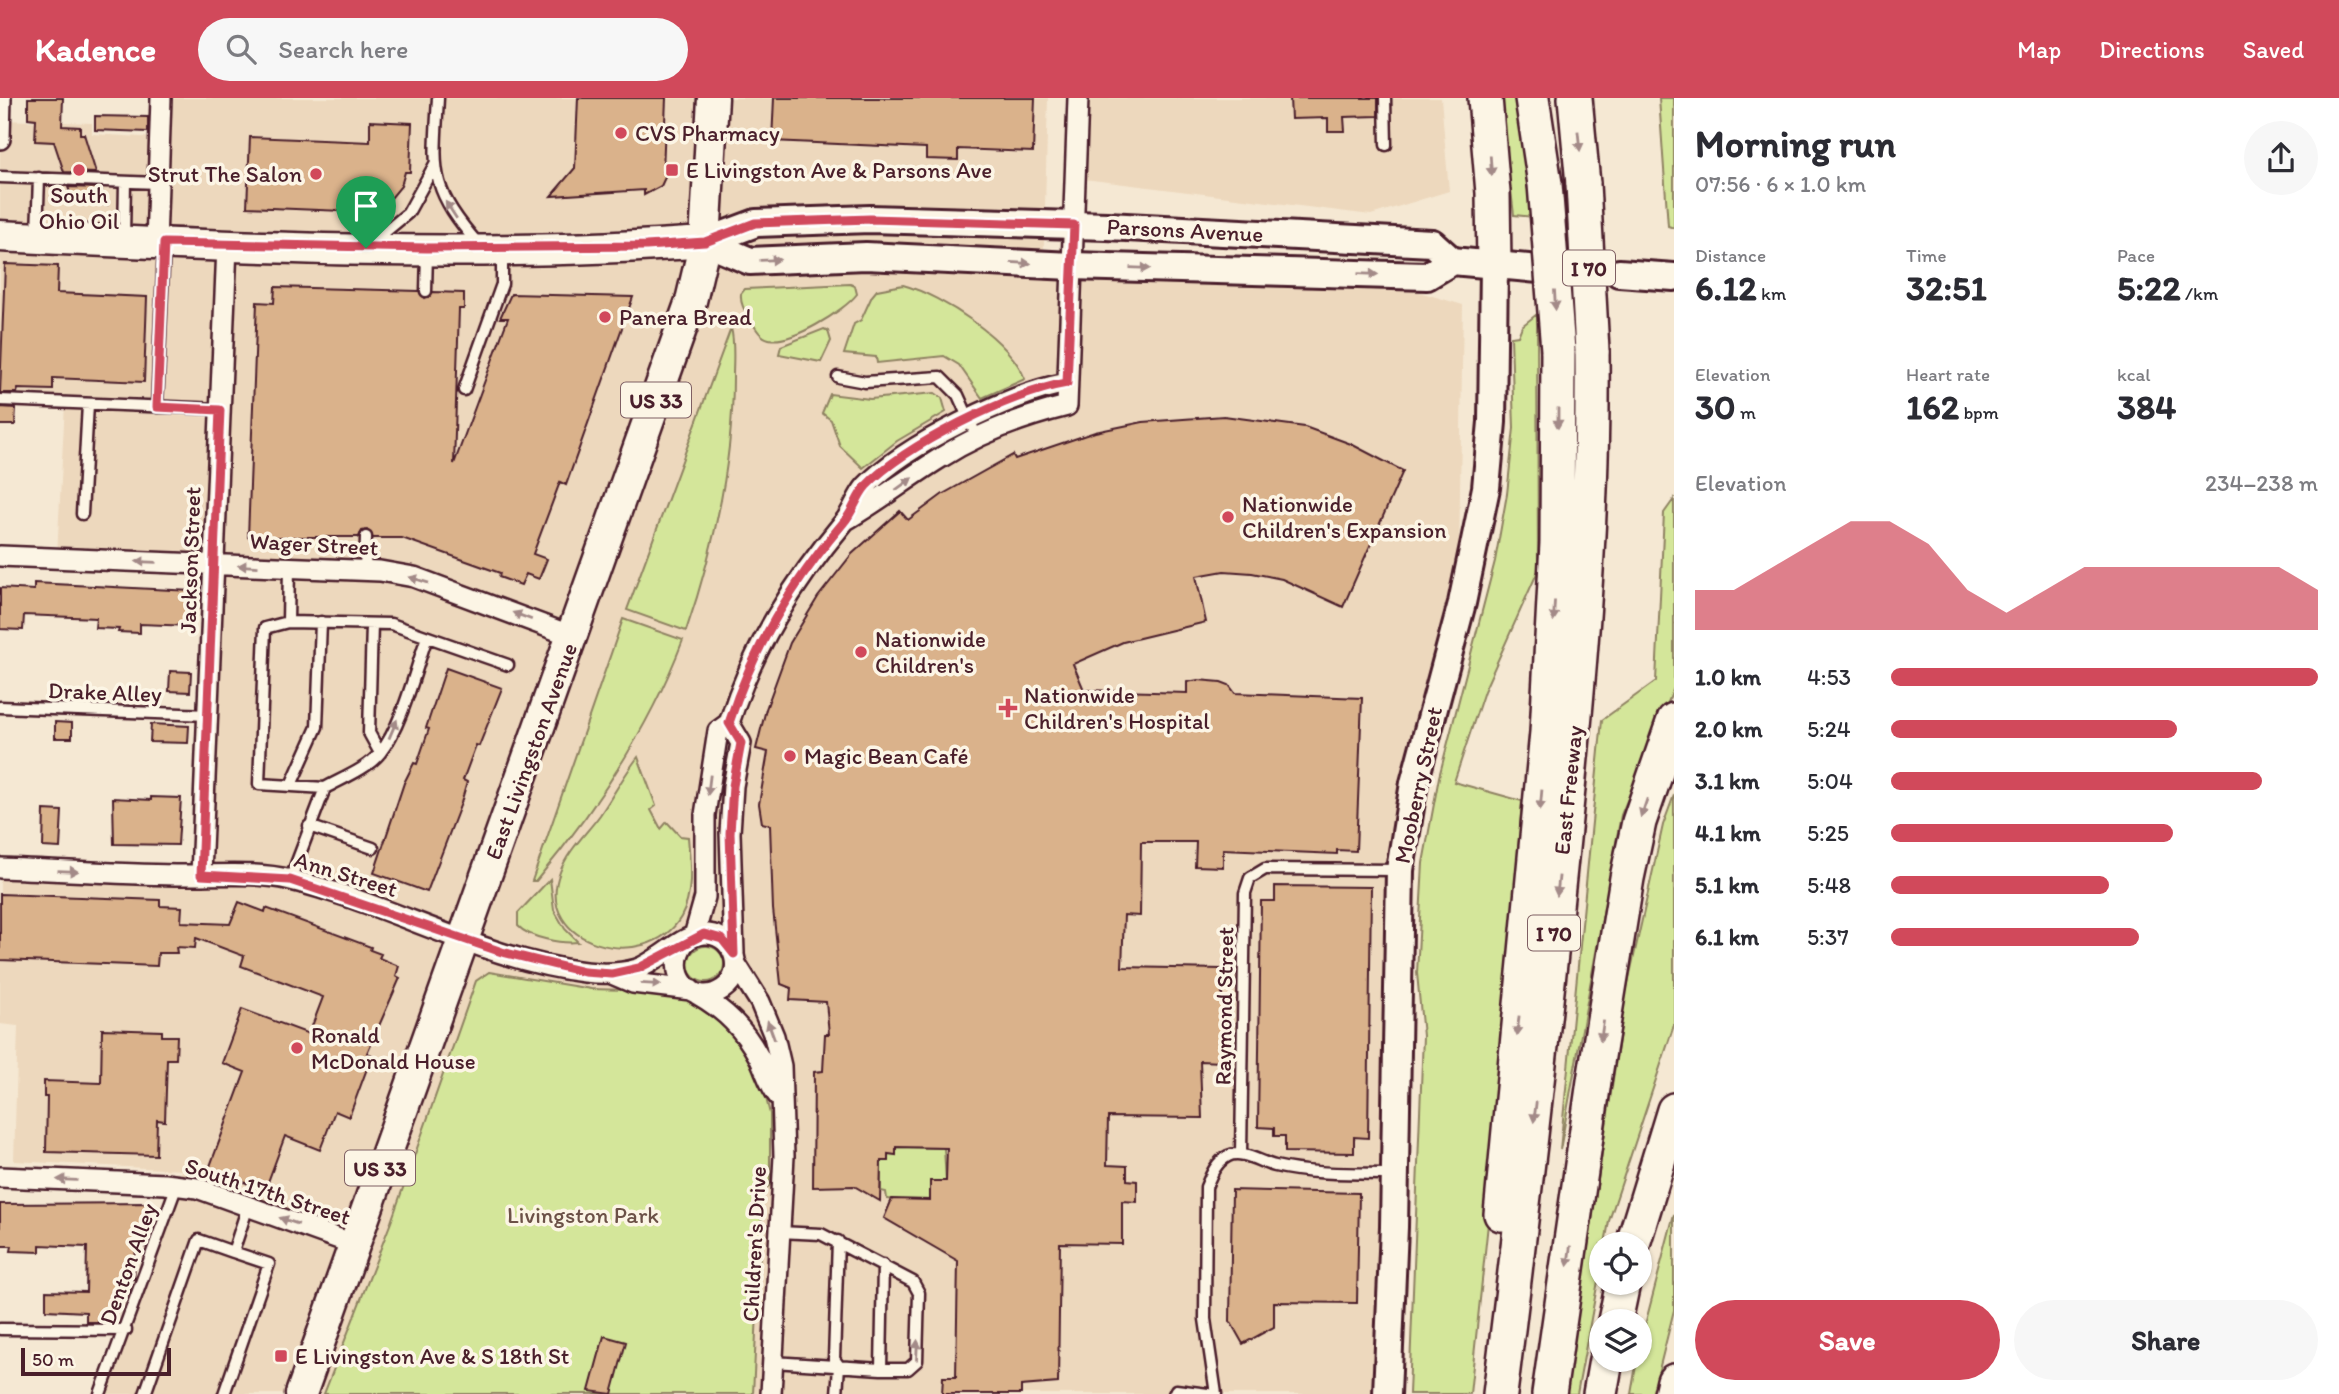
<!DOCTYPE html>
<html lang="en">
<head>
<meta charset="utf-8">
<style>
	:root { --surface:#fff; --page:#f7f7f7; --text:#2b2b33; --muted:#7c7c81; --accent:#d1495b }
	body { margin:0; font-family:Itim,sans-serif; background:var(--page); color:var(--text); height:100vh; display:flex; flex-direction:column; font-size:26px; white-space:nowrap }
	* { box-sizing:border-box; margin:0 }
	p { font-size:23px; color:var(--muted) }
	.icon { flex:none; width:38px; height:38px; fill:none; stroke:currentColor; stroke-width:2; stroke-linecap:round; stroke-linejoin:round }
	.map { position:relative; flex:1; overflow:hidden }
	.drawer { display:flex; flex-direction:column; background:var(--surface); width:665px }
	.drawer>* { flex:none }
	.tools { position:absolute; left:1589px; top:1134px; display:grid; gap:14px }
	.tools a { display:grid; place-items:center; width:63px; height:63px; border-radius:50%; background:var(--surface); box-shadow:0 2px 5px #0004; font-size:35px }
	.scale { position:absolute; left:21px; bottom:18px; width:150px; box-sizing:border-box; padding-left:7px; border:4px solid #4a1f2b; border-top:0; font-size:19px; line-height:24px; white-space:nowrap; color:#4a1f2b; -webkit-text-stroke:5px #fcf5e5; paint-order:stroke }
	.pin { position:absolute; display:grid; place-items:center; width:60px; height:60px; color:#fff; margin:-72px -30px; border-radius:50% 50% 50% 0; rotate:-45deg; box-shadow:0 0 7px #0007 }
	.pin .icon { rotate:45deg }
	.round { display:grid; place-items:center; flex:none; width:74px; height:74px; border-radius:37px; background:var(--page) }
	.headline { display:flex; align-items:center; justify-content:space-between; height:119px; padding:0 21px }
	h1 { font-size:38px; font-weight:700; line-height:52px }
	.figures { display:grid; grid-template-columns:repeat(3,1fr); gap:10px; height:119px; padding:7px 21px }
	.figures div { display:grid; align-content:center }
	.figures b { font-size:35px; font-weight:700 }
	.figures small { font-size:19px; font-weight:400 }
	.figures p { font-size:19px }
	.chart { height:196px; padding:14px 21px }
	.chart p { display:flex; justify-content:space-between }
	.chart svg { width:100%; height:126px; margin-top:7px; fill:var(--accent); opacity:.7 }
	.button { display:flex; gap:14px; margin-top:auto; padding:14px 21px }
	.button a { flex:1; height:80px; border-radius:42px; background:var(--accent); color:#fff; font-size:28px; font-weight:700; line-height:80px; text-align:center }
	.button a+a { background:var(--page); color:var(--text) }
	ul { padding:0 21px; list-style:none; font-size:23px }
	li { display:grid; grid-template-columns:112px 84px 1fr; align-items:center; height:52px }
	li i { height:18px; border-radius:9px; background:var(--accent) }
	header { display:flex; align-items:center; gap:42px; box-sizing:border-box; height:98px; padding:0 35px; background:var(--accent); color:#fff }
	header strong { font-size:33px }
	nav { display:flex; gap:38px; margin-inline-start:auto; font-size:24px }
	.search { width:490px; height:63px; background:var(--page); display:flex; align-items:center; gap:18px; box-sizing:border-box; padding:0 24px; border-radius:38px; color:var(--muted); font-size:26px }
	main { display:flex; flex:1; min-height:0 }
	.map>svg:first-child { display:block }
	.built { fill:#edd8bd }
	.green { fill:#d4e69a; stroke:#8f8262; stroke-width:2 }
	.building { fill:#dab28b; stroke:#4a1f2b; stroke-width:2 }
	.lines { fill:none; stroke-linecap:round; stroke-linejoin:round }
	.lane-casing { stroke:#4a1f2b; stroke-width:15 }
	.street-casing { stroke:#4a1f2b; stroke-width:24 }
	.secondary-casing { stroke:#4a1f2b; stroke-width:32 }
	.primary-casing { stroke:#4a1f2b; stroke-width:35 }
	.highway-casing { stroke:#4a1f2b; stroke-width:38 }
	.lane { stroke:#fcf5e5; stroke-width:10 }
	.street { stroke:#fcf5e5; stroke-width:19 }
	.secondary { stroke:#fcf5e5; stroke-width:26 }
	.primary { stroke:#fcf5e5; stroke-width:30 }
	.highway { stroke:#fcf5e5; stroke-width:33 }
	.highway-bridge-casing { stroke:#4a1f2b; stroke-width:38; stroke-linecap:butt }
	.highway-bridge { stroke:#fcf5e5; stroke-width:33 }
	.oneway { fill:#a38a88 }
	.route-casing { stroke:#fff; stroke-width:14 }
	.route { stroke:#d1495b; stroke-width:9 }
	.poi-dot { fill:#d1495b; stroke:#fcf5e5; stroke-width:2.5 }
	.labels { text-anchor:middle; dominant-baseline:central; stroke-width:7; stroke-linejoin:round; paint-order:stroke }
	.shield { fill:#fcf5e5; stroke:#7f5f63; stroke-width:2 }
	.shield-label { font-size:21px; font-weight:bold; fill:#4a1f2b }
	.poi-label { font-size:23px; fill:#4a1f2b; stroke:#fcf5e5; text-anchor:start }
	.street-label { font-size:23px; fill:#4a1f2b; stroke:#fcf5e5 }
	.park-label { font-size:23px; fill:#6c5147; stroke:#fcf5e5 }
</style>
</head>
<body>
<header>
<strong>Kadence</strong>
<div class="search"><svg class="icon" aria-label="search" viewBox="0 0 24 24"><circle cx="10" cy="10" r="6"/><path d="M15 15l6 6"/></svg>Search here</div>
<nav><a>Map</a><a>Directions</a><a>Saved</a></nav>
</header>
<main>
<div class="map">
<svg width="1674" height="1296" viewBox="0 0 1674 1296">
	<rect width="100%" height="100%" fill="#f5e8d3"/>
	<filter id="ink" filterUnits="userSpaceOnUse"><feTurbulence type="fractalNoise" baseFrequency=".0143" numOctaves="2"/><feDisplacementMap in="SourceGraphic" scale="14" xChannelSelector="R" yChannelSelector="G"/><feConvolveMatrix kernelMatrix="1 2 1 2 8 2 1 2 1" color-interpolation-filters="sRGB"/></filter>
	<g filter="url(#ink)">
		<path class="built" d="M0,0L2,22L92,25V36L158,40L160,0H1048L1043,181L1399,188L1463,207L1458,522L1414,680L1390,1296H101L182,1072L14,1063L18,928L0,926V775H200L215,468L57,458L65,305L0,302Z
			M1072,0H1441L1449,93L1371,117L1076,80Z"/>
		<path class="green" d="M1495,0H1515L1525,47L1534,119L1514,117L1511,92L1504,90Z
			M1659,0H1674V130L1668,128Z
			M850,186L855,188L857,196C844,213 791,246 769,241C760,239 755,229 750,221C745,213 740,206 741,196L745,191Z
			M903,187C943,198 1010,242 1025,281L982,300L959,267L944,258L877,265L876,259L844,256L854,226L861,222L872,198L877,192Z
			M1537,216L1538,473L1484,593L1454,684L1522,703L1492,1088L1470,1296H1409L1423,938L1417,875L1423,765L1439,679L1495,463L1507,396L1514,330L1511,239L1518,238L1522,228Z
			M731,230C735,245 733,263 733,279C733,366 714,451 686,533L627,512Z
			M824,231L828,233L831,243L821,264L779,256L781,248Z
			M935,295L942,300L946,314L897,343L863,370L840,348L831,322L822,315L830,296L870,301Z
			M1674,401V590L1621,717L1560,1052L1602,622L1656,583L1664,415Z
			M623,521L683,542C649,631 597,710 536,783H532Z
			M638,659L656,708L651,712L661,731L667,724L680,738L688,739C690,764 694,796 681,819C647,877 532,847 560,774C568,752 587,735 600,717C613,698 624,677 638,659Z
			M1674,697V927L1609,1123L1605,1146H1601V1167L1577,1296H1566L1626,894L1663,727Z
			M550,781L554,812L565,831L578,844C562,846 529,840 518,828V815Z
			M688 866a18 18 0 1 1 36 0a18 18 0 1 1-36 0Z
			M489,874L591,891L661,893L694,902L738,936L760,976L770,1016V1087L763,1093L753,1296H324L391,1124L476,883Z
			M896,1049L944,1050L946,1083H930V1099L957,1106L887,1101L886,1094L881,1093V1063H888V1056H896Z
			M1674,1116V1212L1653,1296H1631L1637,1262H1640V1246Z"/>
		<path class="building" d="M28,0H63L62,28L80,29V36H84L96,75L64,74L54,44L35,43L36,21L28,20Z
			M578,0H666L663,73H668L661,88L644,97V92L551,98L575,70Z
			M774,0H1035L1033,54L958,51V62L926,61V50L772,43Z
			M1290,0H1378V18L1344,19L1345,33H1328V20L1291,21Z
			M95,18L148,19V34L95,32Z
			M370,23L412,25L410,74H405L401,88L387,105L367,111V114L247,109L250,39L370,44Z
			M68,89L101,90L107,107L74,105Z
			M5,166L58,168L57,195L147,199L144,284L53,280V292L18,291L17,295H0Z
			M275,189L419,193L425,200L433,194L464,195V211H459L454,366L508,220H500L511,196L633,199L566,387L560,384L533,456L547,461L539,481L526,476L521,487L499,479L500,475L402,440H373L367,432L362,433L359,439H248L257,204L274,205Z
			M0,309L16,310L15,327H0Z
			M1224,318L1305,329L1351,346L1403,373L1343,509L1282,481L1252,475L1224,473L1196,478L1206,524L1123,544L1073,566L1084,592L1187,595V584L1198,582L1221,584L1229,587L1235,595L1362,600L1356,753L1337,752V756L1223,751V769L1195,768L1196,744H1141L1140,818L1124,817L1122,869L1222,871V964L1200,963L1202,1020L1108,1019L1107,1067L1127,1068V1082L1137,1083V1104L1122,1103V1146L1060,1145L1058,1285L1021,1288V1296H942L943,1279H956L958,1163L884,1120L892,1101L930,1102V1083H946L947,1050L896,1049V1057L888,1056V1063H881L880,1103L854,1088L813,1089L814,974L823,973L825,936H829L826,904L790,902L791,890L781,886L773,811L770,727L762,725L759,706L768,654L756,651L766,611L790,545L818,499L852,456L900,413L908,422L943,396L1013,357L1015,361L1095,334L1143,324Z
			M34,485L192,493V528L140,526V535L118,534L119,531L95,530L96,520L24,517L23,532L0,531V490L34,492Z
			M446,570L502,590L479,648L476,647L463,682L467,684L461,705L427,794L374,775L404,685L414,665L417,666L429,631L426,630Z
			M170,573L191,574L190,594L169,593Z
			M55,624L72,625V640H55Z
			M151,626L189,628L188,645L150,644Z
			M151,699L181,700L178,747L114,746L113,700L151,702Z
			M44,712L62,713L60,750L43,749Z
			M1275,788L1371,789L1368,1040L1354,1039V1055L1285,1054V1038H1274V1030L1258,1029L1261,803H1275Z
			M0,796L160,802V808L182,809L181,824L230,826L239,804L265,814L266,810L371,849L370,852L381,856L379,860L399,868L396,878L400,880L367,955L372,957L349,1019L335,1013L320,1052L285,1038L265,1092L209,1071L245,974L222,965L242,911L309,936L323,899L241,868L244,858L196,840L195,850L176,849L177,855H158L157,868L0,862Z
			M102,931L162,933V938H177L176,961H167L165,1023L157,1022L156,1057L46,1054L47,999H44V983L101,985Z
			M1232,1092L1359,1095L1357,1205L1274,1204V1229L1243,1246L1230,1223Z
			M151,1105L150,1138H147L146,1149L136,1148L134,1181H130L129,1194L116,1193L115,1224H86V1214L46,1212V1193L86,1194L87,1149L40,1147V1154L11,1153L12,1148H0V1106Z
			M604,1238L626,1244L612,1296L589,1293Z"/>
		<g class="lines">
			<g class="lane-casing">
				<path id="lane" d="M438,0C434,74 428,88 479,147
					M1385,0L1386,47
					M0,79L158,85
					M37,136L39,80
					M124,139L125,84
					M374,143L408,115L435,66
					M426,193L427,155
					M838,279L865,284L940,279L958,297L977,339
					M464,292L502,186V155
					M0,302L220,311
					M157,309L164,148
					M82,416L88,306
					M365,473L366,439
					M288,524L289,469
					M372,526L369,635L380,655
					M0,609L208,617
					M291,687L317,629L321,524
					M325,690C343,680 367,671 380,655C402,628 415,573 427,539
					M309,728L373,750
					M290,782L325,690L259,686L265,530L288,524L391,526L508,567
					M1241,1056L1245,795L1250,780L1265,771L1400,772
					M0,1231L126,1232
					M773,1264L881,1271H908L917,1263L919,1195L913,1184L821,1136L779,1134
					M881,1271L883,1167
					M100,1296L177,1087
					M145,1296L199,1142L233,1154L248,1108
					M224,1296L269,1166L233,1154
					M837,1296L839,1268L834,1261L838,1143
					M1174,1296L1176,1292L1208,1296
					M1216,1296L1205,1221L1206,1089C1211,1077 1216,1064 1228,1058C1242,1051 1261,1065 1275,1068C1314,1077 1354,1075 1394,1076"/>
			</g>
			<g class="street-casing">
				<path id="street" d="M0,41L1,0
					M156,145L161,0
					M846,422C879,403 909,379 942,359C981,334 1023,319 1067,308L1078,0
					M0,458L380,473L414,479L572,538
					M729,625L741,645L733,688L730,735L734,855
					M0,770C58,772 117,776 175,777C212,778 255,773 291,782C388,805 487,863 585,874C603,876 620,876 637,871C660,863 683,834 708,836C735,838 746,875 723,891C692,912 663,873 685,844
					M201,777L227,148
					M694,838L705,799V717L718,633L729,625C753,549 793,485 844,424C853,414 857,398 866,388C905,347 1011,295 1067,285
					M736,866L760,904L774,938L781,968L784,1058L771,1296
					M612,876L633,885L691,892
					M697,896C725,912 744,931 759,959C766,973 769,987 779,999
					M0,1079L165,1086L197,1090L353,1146"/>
			</g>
			<g class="secondary-casing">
				<path id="secondary" d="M705,144L756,125L870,121L1107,128L1432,145L1452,163L1539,171
					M705,144L750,163L866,158L1072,168L1427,178L1452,163
					M1619,175L1674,179
					M1387,1296L1394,1129L1400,772L1414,685L1462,505L1486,390L1492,324L1494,168"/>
			</g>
			<g class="primary-casing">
				<path id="primary" d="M0,138C234,149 471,161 705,144
					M301,1296L691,203L705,144L713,0"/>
			</g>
			<g class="highway-casing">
				<path id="highway" d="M1485,0L1493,95L1494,168
					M1532,0L1545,86
					M1575,0L1583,86
					M1501,1116L1547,634L1557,445L1558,252
					M1633,1146L1674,1012
					M1615,1223L1623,1185
					M1500,1296C1522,1121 1542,946 1560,770C1578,597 1594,427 1592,253
					M1549,1296L1594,983L1627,780L1639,724L1674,622
					M1600,1296L1606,1262
					M1671,1296L1674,1283"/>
			</g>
			<use href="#lane" class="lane"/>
			<use href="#street" class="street"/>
			<use href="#secondary" class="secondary"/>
			<use href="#primary" class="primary"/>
			<use href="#highway" class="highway"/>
			<g class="highway-bridge-casing">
				<path id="highway-bridge" d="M1545,86L1558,252
					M1583,86L1592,253"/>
			</g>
			<use href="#highway-bridge" class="highway-bridge"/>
		</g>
		<defs><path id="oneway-solid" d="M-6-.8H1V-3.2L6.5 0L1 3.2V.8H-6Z" transform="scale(1.75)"/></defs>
		<g class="oneway">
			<use href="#oneway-solid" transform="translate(1579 43) rotate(84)"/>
			<use href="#oneway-solid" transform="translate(1491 68) rotate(86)"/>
			<use href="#oneway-solid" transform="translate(451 112) rotate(-123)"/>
			<use href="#oneway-solid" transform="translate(770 162) rotate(-2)"/>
			<use href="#oneway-solid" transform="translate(1021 165) rotate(3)"/>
			<use href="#oneway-solid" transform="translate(1140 170) rotate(2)"/>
			<use href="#oneway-solid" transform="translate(1368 176) rotate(2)"/>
			<use href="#oneway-solid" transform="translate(1555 202) rotate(87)"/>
			<use href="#oneway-solid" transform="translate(1558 320) rotate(90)"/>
			<use href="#oneway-solid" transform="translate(904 386) rotate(-36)"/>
			<use href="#oneway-solid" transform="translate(146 464) rotate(-178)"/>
			<use href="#oneway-solid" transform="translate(248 468) rotate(-177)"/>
			<use href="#oneway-solid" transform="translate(419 482) rotate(-163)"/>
			<use href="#oneway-solid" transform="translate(1554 513) rotate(93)"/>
			<use href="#oneway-solid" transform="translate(522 518) rotate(-159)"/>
			<use href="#oneway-solid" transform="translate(393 631) rotate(-67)"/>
			<use href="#oneway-solid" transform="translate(709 687) rotate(97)"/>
			<use href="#oneway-solid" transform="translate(1541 702) rotate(95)"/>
			<use href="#oneway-solid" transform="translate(1644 710) rotate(109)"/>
			<use href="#oneway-solid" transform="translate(68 773) rotate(2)"/>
			<use href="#oneway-solid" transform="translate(1558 788) rotate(96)"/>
			<use href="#oneway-solid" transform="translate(651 886) rotate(3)"/>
			<use href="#oneway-solid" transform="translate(1518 928) rotate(96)"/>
			<use href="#oneway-solid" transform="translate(771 932) rotate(-110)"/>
			<use href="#oneway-solid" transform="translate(1602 933) rotate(99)"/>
			<use href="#oneway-solid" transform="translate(1535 1014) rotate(97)"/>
			<use href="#oneway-solid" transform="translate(67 1082) rotate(-178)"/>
			<use href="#oneway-solid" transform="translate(289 1123) rotate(-161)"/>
			<use href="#oneway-solid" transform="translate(1569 1158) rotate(98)"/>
			<use href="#oneway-solid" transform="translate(917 1252) rotate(-87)"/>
		</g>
	</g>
	<g class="lines" filter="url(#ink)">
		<g class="route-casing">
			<path id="route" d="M870,121L1074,127L1067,285C1012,294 905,347 866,388C857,398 853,414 844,424C792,485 753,549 729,625L741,645L733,688L730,735L734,856L722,841L704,836L639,870L612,876L584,874L502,854L290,782L201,777L220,312L157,309L164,145L427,150L646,148L705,144L755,125Z"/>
		</g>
		<use href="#route" class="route"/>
	</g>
	<g class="poi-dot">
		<circle cx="621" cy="35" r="7"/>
		<circle cx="79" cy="72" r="7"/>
		<rect x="665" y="65" width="14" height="14" rx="3.5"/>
		<circle cx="316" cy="76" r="7"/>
		<circle cx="605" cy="219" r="7"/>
		<circle cx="1228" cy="419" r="7"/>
		<circle cx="861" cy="554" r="7"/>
		<path d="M1004.5 599.5h7v7h7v7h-7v7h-7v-7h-7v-7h7z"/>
		<circle cx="790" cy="658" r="7"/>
		<circle cx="297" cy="950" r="7"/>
		<rect x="274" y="1251" width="14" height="14" rx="3.5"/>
	</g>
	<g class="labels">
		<g class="shield">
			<rect x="1563" y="152.5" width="52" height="35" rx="5"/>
			<rect x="621" y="284.5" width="70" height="35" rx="5"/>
			<rect x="1528" y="817.5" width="52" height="35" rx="5"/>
			<rect x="345" y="1052.5" width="70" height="35" rx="5"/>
		</g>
		<g class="shield-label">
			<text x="1589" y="170">I 70</text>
			<text x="656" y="302">US 33</text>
			<text x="1554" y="835">I 70</text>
			<text x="380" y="1070">US 33</text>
		</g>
		<g class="poi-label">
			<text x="635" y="35">CVS Pharmacy</text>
			<text x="686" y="72">E Livingston Ave &amp; Parsons Ave</text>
			<text x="302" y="76" text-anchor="end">Strut The Salon</text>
			<text x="79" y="97" text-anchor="middle">South<tspan x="79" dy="26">Ohio Oil</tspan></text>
			<text x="619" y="219">Panera Bread</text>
			<text x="1242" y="406">Nationwide<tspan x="1242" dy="26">Children's Expansion</tspan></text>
			<text x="875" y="541">Nationwide<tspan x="875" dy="26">Children's</tspan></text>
			<text x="1024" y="597">Nationwide<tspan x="1024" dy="26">Children's Hospital</tspan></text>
			<text x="804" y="658">Magic Bean Café</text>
			<text x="311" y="937">Ronald<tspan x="311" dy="26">McDonald House</tspan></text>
			<text x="295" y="1258">E Livingston Ave &amp; S 18th St</text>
		</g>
		<g class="street-label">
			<text transform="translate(1185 132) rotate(3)">Parsons Avenue</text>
			<text transform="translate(314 446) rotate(3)">Wager Street</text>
			<text transform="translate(190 462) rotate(-88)">Jackson Street</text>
			<text transform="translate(105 594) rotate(2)">Drake Alley</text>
			<text transform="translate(531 653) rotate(-70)">East Livingston Avenue</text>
			<text transform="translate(1418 687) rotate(-78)">Mooberry Street</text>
			<text transform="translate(1568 692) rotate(-84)">East Freeway</text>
			<text transform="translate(346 776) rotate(17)">Ann Street</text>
			<text transform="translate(1224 908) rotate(-89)">Raymond Street</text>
			<text transform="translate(268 1093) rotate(18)">South 17th Street</text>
			<text transform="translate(754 1146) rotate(-87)">Children's Drive</text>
			<text transform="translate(128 1166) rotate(-70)">Denton Alley</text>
		</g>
		<g class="park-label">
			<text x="583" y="1117">Livingston Park</text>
		</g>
	</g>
</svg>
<div class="tools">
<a><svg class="icon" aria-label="locate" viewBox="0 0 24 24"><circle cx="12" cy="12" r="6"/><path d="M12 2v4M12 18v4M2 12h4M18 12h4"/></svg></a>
<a><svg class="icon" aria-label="layers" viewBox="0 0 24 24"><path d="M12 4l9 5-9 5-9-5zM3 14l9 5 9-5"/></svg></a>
</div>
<div class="scale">50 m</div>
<div class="pin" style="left:366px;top:150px;background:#1e9e55"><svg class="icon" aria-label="arrive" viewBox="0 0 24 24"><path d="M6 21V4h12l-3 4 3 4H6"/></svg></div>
</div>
<section class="drawer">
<div class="headline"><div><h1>Morning run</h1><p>07:56 · 6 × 1.0 km</p></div><a class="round"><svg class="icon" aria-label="share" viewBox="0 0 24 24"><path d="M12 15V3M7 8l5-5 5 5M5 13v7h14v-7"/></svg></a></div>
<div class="figures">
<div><p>Distance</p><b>6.12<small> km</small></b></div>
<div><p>Time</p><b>32:51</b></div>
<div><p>Pace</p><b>5:22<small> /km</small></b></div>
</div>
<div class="figures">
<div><p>Elevation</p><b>30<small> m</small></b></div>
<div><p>Heart rate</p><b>162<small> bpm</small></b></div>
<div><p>kcal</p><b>384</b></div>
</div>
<div class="chart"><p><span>Elevation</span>234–238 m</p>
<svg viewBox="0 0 160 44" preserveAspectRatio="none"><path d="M0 44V30L10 30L20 22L30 14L40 6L50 6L60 14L70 30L80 38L90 30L100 22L110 22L120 22L130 22L140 22L150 22L160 30V44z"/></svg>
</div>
<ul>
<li><b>1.0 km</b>4:53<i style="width:100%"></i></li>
<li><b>2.0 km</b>5:24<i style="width:67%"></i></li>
<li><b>3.1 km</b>5:04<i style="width:87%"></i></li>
<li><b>4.1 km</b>5:25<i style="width:66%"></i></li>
<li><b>5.1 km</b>5:48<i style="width:51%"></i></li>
<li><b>6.1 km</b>5:37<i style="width:58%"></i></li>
</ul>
<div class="button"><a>Save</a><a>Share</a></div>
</section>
</main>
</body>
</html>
